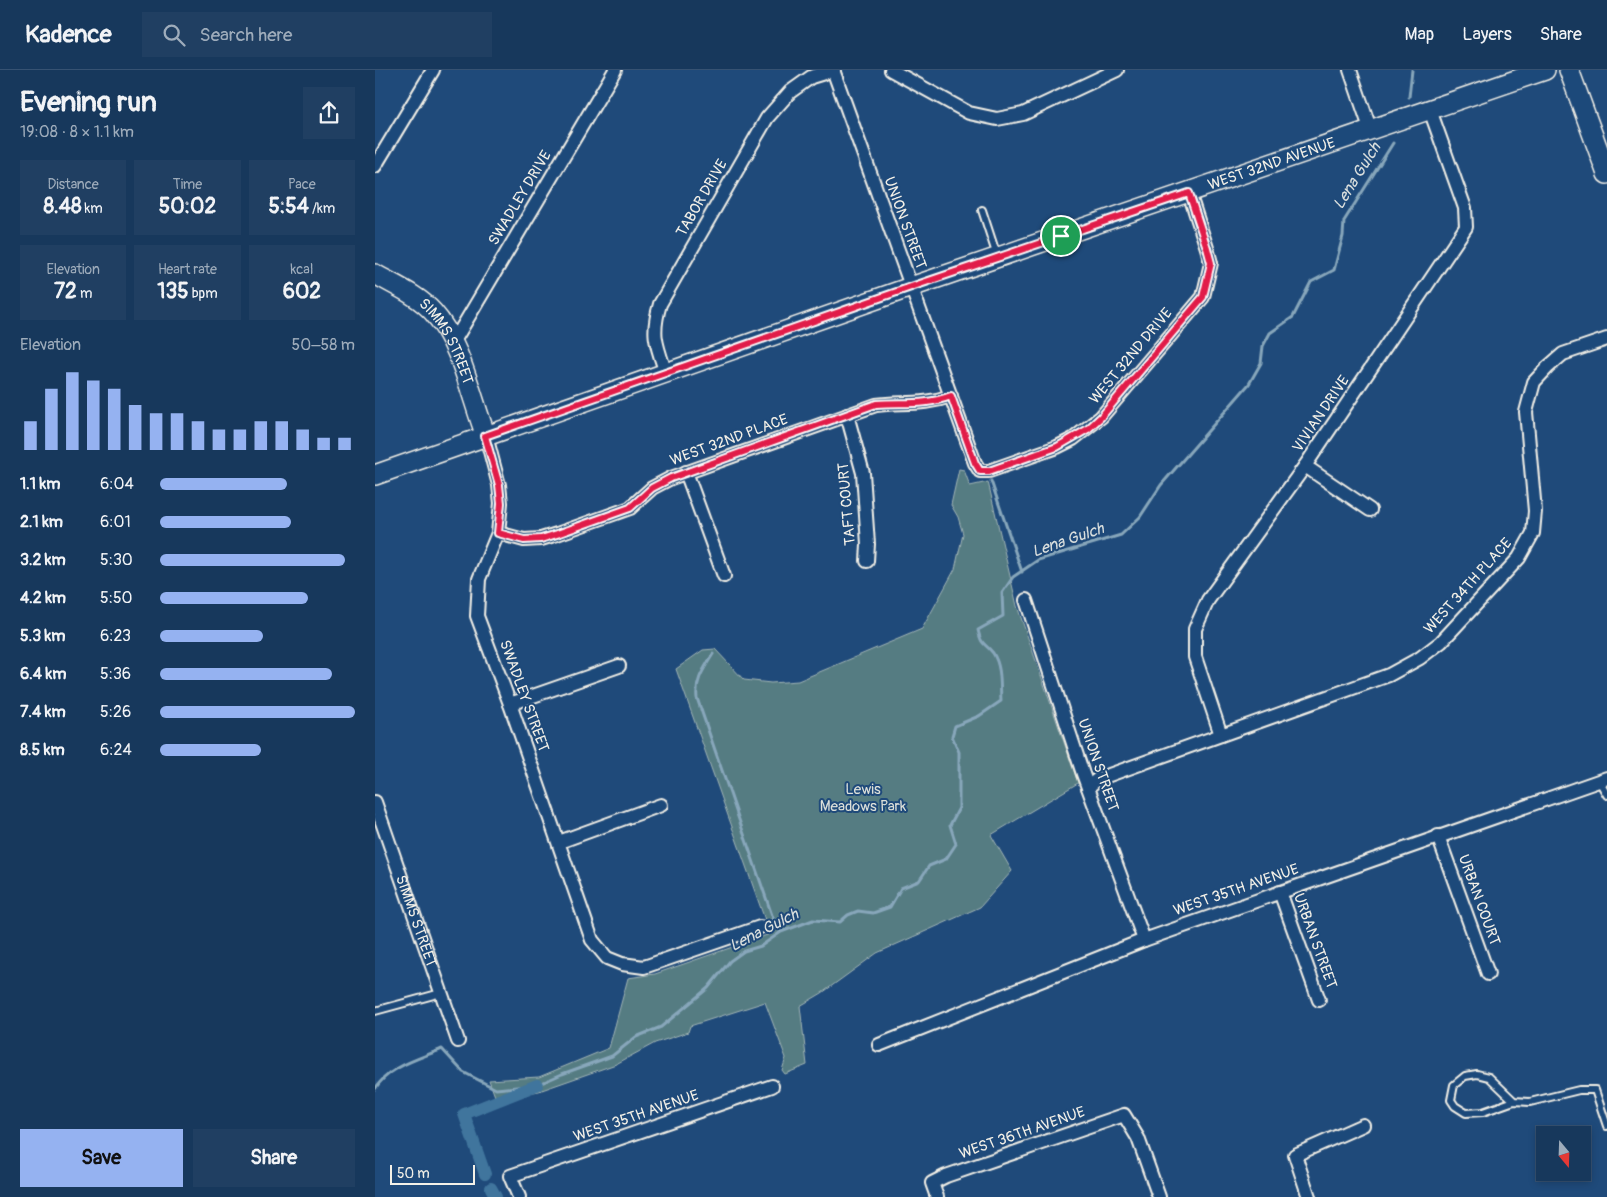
<!DOCTYPE html>
<html lang="en">
<head>
<meta charset="utf-8">
<style>
	:root { --surface:#17385c; --page:#203f62; --text:#f1f3f6; --muted:#9eacbb; --line:#365272; --accent:#95b2f1 }
	body { margin:0; font-family:Pangolin,sans-serif; background:var(--page); color:var(--text); height:100vh; display:flex; flex-direction:column; font-size:19px; white-space:nowrap }
	* { box-sizing:border-box; margin:0 }
	p { font-size:16px; color:var(--muted) }
	.icon { flex:none; width:28px; height:28px; fill:none; stroke:currentColor; stroke-width:2; stroke-linecap:round; stroke-linejoin:round }
	.map { position:relative; flex:1; overflow:hidden }
	.details { display:flex; flex-direction:column; background:var(--surface); width:375px }
	.details>* { flex:none }
	.needle { width:32px; rotate:161deg }
	.buttons { position:absolute; left:1161px; top:1056px; display:grid; gap:10px }
	.buttons a { display:grid; place-items:center; width:55px; height:55px; border-radius:0px; background:var(--surface); box-shadow:0 2px 8px #0003,0 0 0 1px var(--line); font-size:25px }
	.scale { position:absolute; left:15px; bottom:12px; width:85px; box-sizing:border-box; padding-left:5px; border:2px solid #f4f1e8; border-top:0; font-size:14px; line-height:18px; white-space:nowrap; color:#f4f1e8; -webkit-text-stroke:4px #1f4a7a; paint-order:stroke }
	.pin { position:absolute; display:grid; place-items:center; width:42px; height:42px; color:#fff; margin:-21px; border:2px solid #fff; border-radius:50%; box-shadow:0 1px 5px #0007 }
	.round { display:grid; place-items:center; flex:none; width:52px; height:52px; border-radius:0px; background:var(--page) }
	.headline { display:flex; align-items:center; justify-content:space-between; height:85px; padding:0 20px }
	h1 { font-size:28px; font-weight:700; line-height:38px }
	.metrics { display:grid; grid-template-columns:repeat(3,1fr); gap:8px; height:85px; padding:5px 20px }
	.metrics div { display:grid; align-content:center; border-radius:0px; background:var(--page); text-align:center }
	.metrics b { font-size:21px; font-weight:700 }
	.metrics small { font-size:14px; font-weight:400 }
	.metrics p { font-size:14px }
	.chart { height:140px; padding:10px 20px }
	.chart p { display:flex; justify-content:space-between }
	.chart svg { width:100%; height:90px; margin-top:5px; stroke:var(--accent); stroke-width:6 }
	.button { display:flex; gap:10px; margin-top:auto; padding:10px 20px }
	.button a { flex:1; height:58px; border-radius:0px; background:var(--accent); color:#111; font-size:20px; font-weight:700; line-height:58px; text-align:center }
	.button a+a { background:var(--page); color:var(--text) }
	ul { padding:0 20px; list-style:none; font-size:16px }
	li { display:grid; grid-template-columns:80px 60px 1fr; align-items:center; height:38px }
	li i { height:12px; border-radius:6px; background:var(--accent) }
	header { display:flex; align-items:center; gap:30px; box-sizing:border-box; height:70px; padding:0 25px; background:var(--surface); border-bottom:1px solid var(--line) }
	header strong { font-size:24px }
	nav { display:flex; gap:28px; margin-inline-start:auto; font-size:18px }
	.search { width:350px; height:45px; background:var(--page); display:flex; align-items:center; gap:12px; box-sizing:border-box; padding:0 18px; border-radius:0px; color:var(--muted); font-size:19px }
	main { display:flex; flex:1; min-height:0 }
	.map>svg:first-child { display:block }
	.park { fill:#547b82; stroke:#a4b6b5 }
	.lines { fill:none; stroke-linecap:round; stroke-linejoin:round }
	.stream { stroke:#88a7bb; stroke-width:3 }
	.canal { stroke:#40759d; stroke-width:12 }
	.lane-casing { stroke:#f4f1e8; stroke-width:10 }
	.street-casing { stroke:#f4f1e8; stroke-width:16 }
	.secondary-casing { stroke:#f4f1e8; stroke-width:22 }
	.lane { stroke:#1f4a7a; stroke-width:6 }
	.street { stroke:#1f4a7a; stroke-width:12 }
	.secondary { stroke:#1f4a7a; stroke-width:19 }
	.route-casing { stroke:#fff; stroke-width:10 }
	.route { stroke:#e11d48; stroke-width:6 }
	.labels { text-anchor:middle; dominant-baseline:central; stroke-width:4; stroke-linejoin:round; paint-order:stroke }
	.street-label { font-size:15px; fill:#f4f1e8; stroke:#1f4a7a }
	.park-label { font-size:15px; fill:#dcdfd9; stroke:#1f4a7a }
	.water-label { font-size:16px; font-style:italic; fill:#d9dedd; stroke:#1f4a7a }
</style>
</head>
<body>
<header>
<strong>Kadence</strong>
<div class="search"><svg class="icon" aria-label="search" viewBox="0 0 24 24"><circle cx="10" cy="10" r="6"/><path d="M15 15l6 6"/></svg>Search here</div>
<nav><a>Map</a><a>Layers</a><a>Share</a></nav>
</header>
<main>
<section class="details">
<div class="headline"><div><h1>Evening run</h1><p>19:08 · 8 × 1.1 km</p></div><a class="round"><svg class="icon" aria-label="share" viewBox="0 0 24 24"><path d="M12 15V3M7 8l5-5 5 5M5 13v7h14v-7"/></svg></a></div>
<div class="metrics">
<div><p>Distance</p><b>8.48<small> km</small></b></div>
<div><p>Time</p><b>50:02</b></div>
<div><p>Pace</p><b>5:54<small> /km</small></b></div>
</div>
<div class="metrics">
<div><p>Elevation</p><b>72<small> m</small></b></div>
<div><p>Heart rate</p><b>135<small> bpm</small></b></div>
<div><p>kcal</p><b>602</b></div>
</div>
<div class="chart"><p><span>Elevation</span>50–58 m</p>
<svg viewBox="0 0 160 44" preserveAspectRatio="none"><path d="M5 44V30M15 44V14M25 44V6M35 44V10M45 44V14M55 44V22M65 44V26M75 44V26M85 44V30M95 44V34M105 44V34M115 44V30M125 44V30M135 44V34M145 44V38M155 44V38"/></svg>
</div>
<ul>
<li><b>1.1 km</b>6:04<i style="width:65%"></i></li>
<li><b>2.1 km</b>6:01<i style="width:67%"></i></li>
<li><b>3.2 km</b>5:30<i style="width:95%"></i></li>
<li><b>4.2 km</b>5:50<i style="width:76%"></i></li>
<li><b>5.3 km</b>6:23<i style="width:53%"></i></li>
<li><b>6.4 km</b>5:36<i style="width:88%"></i></li>
<li><b>7.4 km</b>5:26<i style="width:100%"></i></li>
<li><b>8.5 km</b>6:24<i style="width:52%"></i></li>
</ul>
<div class="button"><a>Save</a><a>Share</a></div>
</section>
<div class="map">
<svg width="1232" height="1127" viewBox="0 0 1232 1127">
	<rect width="100%" height="100%" fill="#1f4a7a"/>
	<filter id="ink" filterUnits="userSpaceOnUse"><feTurbulence type="fractalNoise" baseFrequency=".02" numOctaves="2"/><feDisplacementMap in="SourceGraphic" scale="10" xChannelSelector="R" yChannelSelector="G"/><feConvolveMatrix kernelMatrix="1 2 1 2 8 2 1 2 1" color-interpolation-filters="sRGB"/></filter>
	<g filter="url(#ink)">
		<path class="park" d="M584,399L589,400L595,416L613,412L642,536L703,713L616,765L637,801L605,837L502,883L447,923L425,936L432,995L410,1004L407,1000L411,988L390,932L315,956L313,962L280,973L241,994L164,1021L121,1029L114,1010L164,1007L234,978L253,908L280,904L395,864L301,599L328,580L340,579L369,610L396,613L423,611L547,559L580,499L588,464L583,447L576,435Z"/>
		<g class="lines">
			<path class="stream" d="M1034,27L1037,0
				M616,411L647,502
				M338,584C329,599 320,610 322,628L400,854L406,862
				M0,1019C14,996 44,989 67,979L88,1002L121,1019L162,1015L187,1004L237,986L261,967L286,957L333,918L355,891L369,881L386,876L406,862L438,850L465,852L473,845L483,841L498,843L515,837L526,818L544,811L554,796L571,789L581,774L575,755L584,738V682L577,666L580,656L604,646L626,631C625,615 627,597 618,583C609,572 607,577 603,560L628,546L627,523L638,507L663,490L746,465L765,447L786,415L874,314L886,293L888,276L895,263L918,247L936,212L959,200L968,166L969,151L1018,73"/>
			<path class="canal" d="M110,1104L89,1044L162,1015
				M116,1118L121,1127"/>
			<g class="lane-casing">
				<path id="lane" d="M607,140L622,186
					M1224,711L1232,725
					M0,941L66,923
					M1139,1031L1114,1007L1102,1004L1090,1006L1079,1015L1076,1030L1080,1036L1091,1043L1108,1042L1139,1031L1155,1032L1204,1020H1220L1232,1056"/>
			</g>
			<g class="street-casing">
				<g id="street">
					<path d="M458,0L600,393L605,401H614L682,377L698,369L726,347L828,227L836,193L832,178L814,123"/>
					<path d="M516,0L594,43L622,49L648,44L742,0"/>
					<path d="M975,0L996,61"/>
					<path d="M0,96L58,0"/>
					<path d="M78,273L240,0"/>
					<path d="M291,303C281,274 276,264 285,234L392,48L415,22L436,7L459,0"/>
					<path d="M472,345L488,403L493,474L492,491"/>
					<path d="M111,366L124,415L126,433L123,463L104,509L102,546L135,634L217,870L232,888L247,894L269,897L385,857"/>
					<path d="M930,396L995,440"/>
					<path d="M311,402L349,506"/>
					<path d="M123,463L149,470L166,469L182,464L255,438L277,418L296,408L501,335C528,332 550,335 576,326"/>
					<path d="M651,530L708,704L769,870"/>
					<path d="M135,634L244,596"/>
					<path d="M846,665L820,587V559L833,530L930,396L1091,157L1090,138L1055,40"/>
					<path d="M713,717L723,709L1014,605L1045,588L1066,572L1144,488L1158,463L1160,441L1151,342L1159,312L1173,297L1188,284L1232,269"/>
					<path id="s1" d="M0,732L83,971"/>
					<path d="M1063,766L1113,904"/>
					<path d="M184,772L286,735"/>
					<path d="M905,822L944,930"/>
					<path d="M504,975L769,870L1232,708"/>
					<path d="M144,1127L135,1106L397,1016"/>
					<path d="M562,1127L557,1113L571,1106L749,1045L763,1068L784,1127"/>
					<path d="M934,1127L920,1085L988,1055"/>
				</g>
			</g>
			<g class="secondary-casing">
				<g id="secondary">
					<path d="M1194,0L1232,104"/>
					<path id="s2" d="M0,204C19,215 43,225 58,242C86,273 96,327 111,366"/>
					<path id="s3" d="M0,405L536,217L1170,0"/>
				</g>
			</g>
			<use href="#lane" class="lane"/>
			<use href="#street" class="street"/>
			<use href="#secondary" class="secondary"/>
		</g>
	</g>
	<g class="lines" filter="url(#ink)">
		<g class="route-casing">
			<path id="route" d="M814,123L832,178L836,193L828,227L726,347L713,359L682,377L614,401H605L600,393L576,326C550,336 529,332 501,334L296,408L277,418L255,438L182,464L166,469L149,470L123,463L126,433L124,415L110,366L536,217Z"/>
		</g>
		<use href="#route" class="route"/>
	</g>
	<g class="labels">
		<g class="street-label">
			<text stroke="none"><textPath href="#s3" startOffset="949">WEST 32ND AVENUE</textPath></text>
			<text transform="translate(145 128) rotate(-59)">SWADLEY DRIVE</text>
			<text transform="translate(327 128) rotate(-60)">TABOR DRIVE</text>
			<text transform="translate(530 153) rotate(70)">UNION STREET</text>
			<text stroke="none"><textPath href="#s2" startOffset="102">SIMMS STREET</textPath></text>
			<text transform="translate(756 286) rotate(-50)">WEST 32ND DRIVE</text>
			<text transform="translate(946 344) rotate(-56)">VIVIAN DRIVE</text>
			<text transform="translate(354 370) rotate(-20)">WEST 32ND PLACE</text>
			<text transform="translate(472 434) rotate(-95)">TAFT COURT</text>
			<text transform="translate(1093 516) rotate(-48)">WEST 34TH PLACE</text>
			<text transform="translate(149 626) rotate(70)">SWADLEY STREET</text>
			<text transform="translate(723 695) rotate(71)">UNION STREET</text>
			<text transform="translate(861 820) rotate(-19)">WEST 35TH AVENUE</text>
			<text transform="translate(1104 830) rotate(70)">URBAN COURT</text>
			<text stroke="none"><textPath href="#s1" startOffset="126">SIMMS STREET</textPath></text>
			<text transform="translate(940 871) rotate(70)">URBAN STREET</text>
			<text transform="translate(261 1046) rotate(-19)">WEST 35TH AVENUE</text>
			<text transform="translate(647 1063) rotate(-19)">WEST 36TH AVENUE</text>
		</g>
		<g class="park-label">
			<text x="488" y="719">Lewis<tspan x="488" dy="17">Meadows Park</tspan></text>
		</g>
		<g class="water-label">
			<text transform="translate(982 106) rotate(-58)">Lena Gulch</text>
			<text transform="translate(693 470) rotate(-19)">Lena Gulch</text>
			<text transform="translate(389 860) rotate(-27)">Lena Gulch</text>
		</g>
	</g>
</svg>
<div class="buttons">
<a><svg class="needle" viewBox="-14 -14 28 28"><path d="M0-13l5 13h-10z" fill="#e53935"/><path d="M0 13l5-13h-10z" fill="#9eacbb"/></svg></a>
</div>
<div class="scale">50 m</div>
<div class="pin" style="left:686px;top:166px;background:#1e9e55"><svg class="icon" aria-label="arrive" viewBox="0 0 24 24"><path d="M6 21V4h12l-3 4 3 4H6"/></svg></div>
</div>
</main>
</body>
</html>
